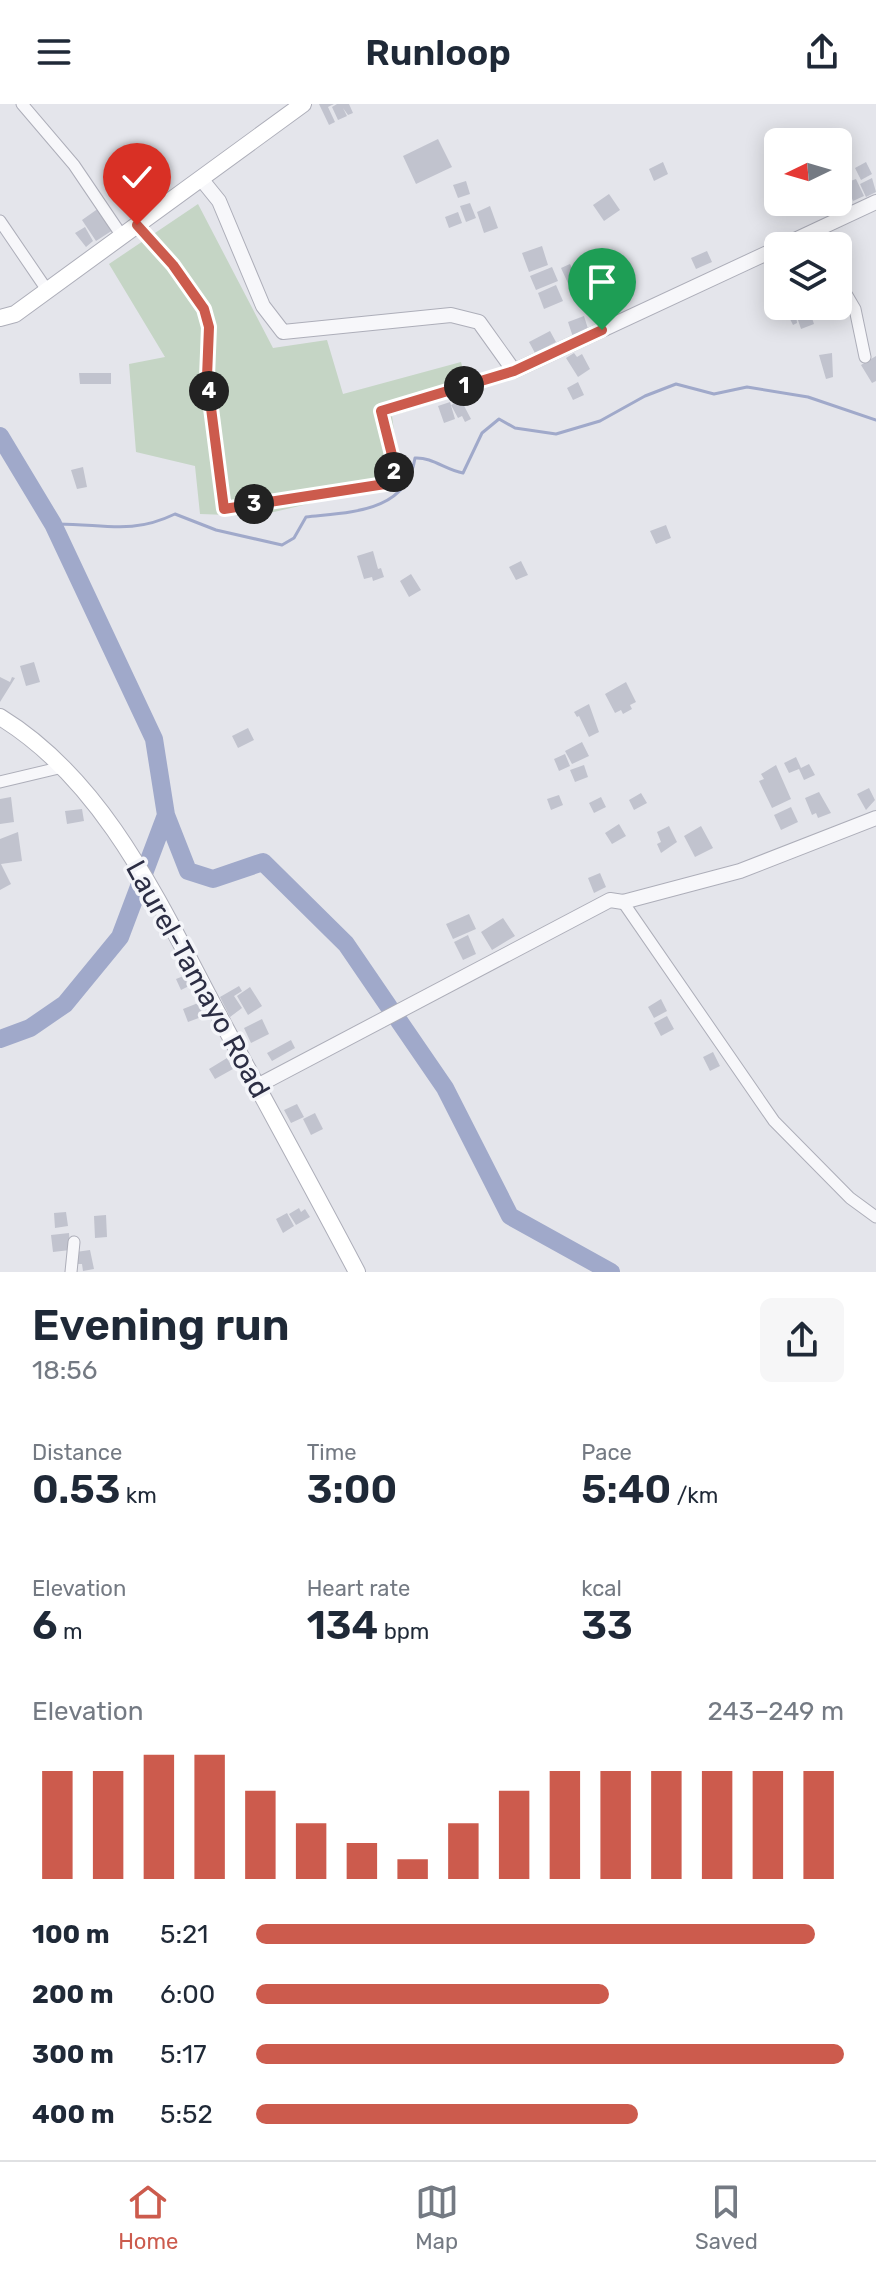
<!DOCTYPE html>
<html lang="en">
<head>
<meta charset="utf-8">
<style>
	:root { --surface:#fff; --page:#f6f6f7; --text:#1f2937; --muted:#747a83; --line:#e0e1e3; --accent:#cc5b4d }
	body { margin:0; font-family:Rubik,sans-serif; background:var(--page); color:var(--text); height:100vh; display:flex; flex-direction:column; font-size:30px; white-space:nowrap }
	* { box-sizing:border-box; margin:0 }
	p { font-size:26px; color:var(--muted) }
	.icon { flex:none; width:44px; height:44px; fill:none; stroke:currentColor; stroke-width:2; stroke-linecap:round; stroke-linejoin:round }
	.map { position:relative; height:1168px; overflow:hidden }
	.side { display:flex; flex-direction:column; background:var(--surface); flex:1 }
	.side>* { flex:none }
	.needle { width:52px; rotate:265deg }
	.tools { position:absolute; left:764px; top:24px; display:grid; gap:16px }
	.tools a { display:grid; place-items:center; width:88px; height:88px; border-radius:12px; background:var(--surface); box-shadow:0 4px 20px #0003; font-size:40px }
	.pin { position:absolute; display:grid; place-items:center; width:68px; height:68px; color:#fff; margin:-82px -34px; border-radius:50% 50% 50% 0; rotate:-45deg; box-shadow:0 0 8px #0007 }
	.pin .icon { rotate:45deg }
	.km { position:absolute; width:40px; height:40px; margin:-20px; border-radius:50%; background:#222; color:#fff; font-size:22px; line-height:40px; text-align:center }
	.round { display:grid; place-items:center; flex:none; width:84px; height:84px; border-radius:12px; background:var(--page) }
	.head { display:flex; align-items:center; justify-content:space-between; height:136px; padding:0 32px }
	h1 { font-size:44px; font-weight:600; line-height:60px }
	.stats { display:grid; grid-template-columns:repeat(3,1fr); gap:12px; height:136px; padding:8px 32px }
	.stats div { display:grid; align-content:center }
	.stats b { font-size:40px; font-weight:600 }
	.stats small { font-size:22px; font-weight:400 }
	.stats p { font-size:22px }
	.chart { height:224px; padding:16px 32px }
	.chart p { display:flex; justify-content:space-between }
	.chart svg { width:100%; height:144px; margin-top:8px; stroke:var(--accent); stroke-width:6 }
	ul { padding:0 32px; list-style:none; font-size:26px }
	li { display:grid; grid-template-columns:128px 96px 1fr; align-items:center; height:60px }
	li i { height:20px; border-radius:10px; background:var(--accent) }
	header { display:flex; justify-content:space-between; align-items:center; height:104px; padding:0 32px; background:var(--surface); font-size:36px; font-weight:600 }
	.menu { display:flex; justify-content:space-around; align-items:center; height:112px; border-top:2px solid var(--line); background:var(--surface); font-size:22px; color:var(--muted) }
	.menu a { display:grid; justify-items:center; gap:4px }
	.menu .active { color:var(--accent) }
	.map>svg:first-child { display:block }
	.green { fill:#c5d5c5 }
	.lines { fill:none; stroke-linecap:round; stroke-linejoin:round }
	.stream { stroke:#a0a9ca; stroke-width:3 }
	.river { stroke:#a0a9ca; stroke-width:18 }
	.building { fill:#c1c3ce }
	.service-casing { stroke:#adaeb9; stroke-width:7 }
	.minor-casing { stroke:#adaeb9; stroke-width:13 }
	.tertiary-casing { stroke:#adaeb9; stroke-width:16 }
	.secondary-casing { stroke:#adaeb9; stroke-width:18 }
	.service { stroke:#f7f7fa; stroke-width:5 }
	.minor { stroke:#f7f7fa; stroke-width:11 }
	.tertiary { stroke:#f7f7fa; stroke-width:14 }
	.secondary { stroke:#fff; stroke-width:16 }
	.route-casing { stroke:#fff; stroke-width:16 }
	.route { stroke:#cc5b4d; stroke-width:10 }
	.labels { text-anchor:middle; dominant-baseline:central; stroke-width:7; stroke-linejoin:round; paint-order:stroke }
	.street-label { font-size:28px; fill:#2c2e44; stroke:#f4f5f9 }
</style>
</head>
<body>
<header><svg class="icon" aria-label="menu" viewBox="0 0 24 24"><path d="M4 6h16M4 12h16M4 18h16"/></svg>Runloop<svg class="icon" aria-label="share" viewBox="0 0 24 24"><path d="M12 15V3M7 8l5-5 5 5M5 13v7h14v-7"/></svg></header>
<div class="map">
<svg width="876" height="1168" viewBox="0 0 876 1168">
	<rect width="100%" height="100%" fill="#e4e5eb"/>
	<path class="green" d="M198,100L273,244L327,236L343,290L461,258L469,288L392,312L401,378L257,412L200,410L195,362L136,348L129,260L165,253L109,160Z"/>
	<g class="lines">
		<path class="stream" d="M53,420C102,419 129,432 175,410L216,426L282,441L294,434L306,413C350,408 407,409 415,354C432,353 446,366 463,369L482,329L499,315L515,324L556,330L600,317L645,292L676,280L714,290L747,283L808,293L876,316"/>
		<path class="river" d="M0,332L53,420L154,635L166,711L120,833L65,900L30,924L0,935
			M166,711L188,767L213,775L263,758L346,840L389,903
			M399,917L445,984L510,1112L611,1168"/>
	</g>
	<path class="building" d="M319,0H334L328,3L335,18L329,21Z
		M337,0H349L353,9L348,11L343,4L347,12L338,16L332,3Z
		M438,35L452,63L416,80L403,52Z
		M663,58L668,70L654,77L649,65Z
		M866,58L872,70L861,76L855,64Z
		M872,74L876,88L866,93L860,80Z
		M856,75L864,92L853,97L845,79Z
		M466,77L470,90L458,94L453,81Z
		M847,87L852,101L835,108L831,98H838V90Z
		M609,90L620,106L604,117L593,101Z
		M470,99L476,114L466,118L460,102Z
		M490,102L498,124L484,129L477,108Z
		M99,104L113,126L96,137L82,116Z
		M458,108L462,119L449,124L445,113Z
		M85,123L93,137L86,143L75,129Z
		M542,142L548,161L529,168L522,149Z
		M707,147L712,158L696,165L691,154Z
		M570,160L572,164L582,160L588,176V186L580,192L579,188L573,190L561,164Z
		M552,163L558,177L536,186L530,172Z
		M625,167L629,179L625,181L628,188L617,192L615,184L611,186L607,174Z
		M556,181L563,197L544,205L538,189Z
		M795,202L797,219L793,221L784,203Z
		M809,205L814,220L801,225L796,210Z
		M584,212L589,228L573,233L568,218Z
		M550,227L556,238L535,249L529,238Z
		M574,249L577,253L582,250L590,265L578,273L566,254Z
		M832,249L833,273L826,275L819,251Z
		M876,252V277L872,279L861,261Z
		M79,269H111V280H80Z
		M578,278L584,291L573,296L567,284Z
		M461,296L471,315L465,318L462,312L458,314L451,301Z
		M450,298L455,315L444,319L438,302Z
		M83,363L87,383L77,385L71,366Z
		M666,421L671,434L656,440L650,427Z
		M373,447L378,465L381,464L384,473L373,477L372,473L364,475L357,452Z
		M521,457L528,471L516,476L509,463Z
		M411,470L421,486L409,493L400,477Z
		M34,558L40,578L26,582L20,562Z
		M0,573L10,578L12,573L15,574L0,598Z
		M626,578L636,598L630,601L632,605L623,610L621,606L615,609L605,590Z
		M589,600L599,628L589,633L579,612L577,613L574,608Z
		M248,624L254,636L238,644L232,632Z
		M582,638L589,652L572,660L565,647Z
		M565,650L570,662L559,667L554,655Z
		M796,653L801,664L809,660L815,671L804,676L799,665L789,669L784,659Z
		M584,661L588,673L575,678L570,666Z
		M776,661L791,695L772,704L759,677L764,675L761,670Z
		M869,684L875,696L866,706L857,690Z
		M819,688L831,709L818,714L816,709L812,711L805,694Z
		M641,689L647,699L634,706L629,696Z
		M559,691L563,701L551,706L547,695Z
		M11,693L14,718L0,720V695Z
		M601,693L606,703L594,709L589,699Z
		M791,703L798,718L781,726L774,711Z
		M82,705L84,717L67,720L65,707Z
		M619,720L626,732L612,740L605,729Z
		M669,722L677,738L661,749L657,740L661,738L657,728Z
		M701,722L713,744L695,753L684,732Z
		M18,728L22,757L1,760L11,780L0,786V735Z
		M600,769L606,783L594,789L588,774Z
		M469,810L476,825L453,835L446,820Z
		M503,814L515,832L492,846L481,828Z
		M468,831L476,850L463,856L454,838Z
		M191,869L195,879L181,886L176,875Z
		M239,882L242,887L234,892L242,904L230,913L220,893Z
		M250,883L262,902L248,911L237,892Z
		M661,895L667,907L654,914L648,903Z
		M198,899L204,912L188,918L183,905Z
		M667,912L674,925L661,932L654,919Z
		M262,915L269,930L251,939L244,924Z
		M291,936L295,944L272,957L267,949Z
		M713,948L720,962L710,967L703,953Z
		M227,954L233,965L215,975L209,965Z
		M297,1000L304,1013L291,1019L284,1006Z
		M315,1009L323,1025L311,1031L303,1015Z
		M299,1104L301,1108L305,1105L310,1113L296,1121L289,1110Z
		M66,1108L68,1122L55,1124L54,1109Z
		M287,1109L294,1122L283,1129L276,1115Z
		M106,1111L107,1133L95,1134L94,1112Z
		M69,1129L70,1146L53,1148L51,1131Z
		M90,1146L94,1165L83,1167L82,1160H77L76,1148Z"/>
	<g class="lines">
		<g class="service-casing">
			<path id="service" d="M138,122L173,161L204,205L209,223L207,273L224,405L385,380L393,375L395,363L381,307L511,268"/>
		</g>
		<g class="minor-casing">
			<path id="minor" d="M22,0L74,61L122,132
				M0,117L47,186
				M810,129L818,142
				M838,176L855,205L865,253
				M0,678L63,663
				M623,798L774,1017L850,1094L876,1113
				M71,1168L74,1138"/>
		</g>
		<g class="tertiary-casing">
			<path id="tertiary" d="M202,76L219,97L263,202L283,228L451,211L479,218L514,267L778,144
				M782,142L876,98
				M257,982L610,796L623,798L740,767L876,714"/>
		</g>
		<g class="secondary-casing">
			<path id="secondary" d="M0,214L15,210L303,0
				M0,613C111,681 165,813 225,923C269,1005 314,1086 357,1168"/>
		</g>
		<use href="#service" class="service"/>
		<use href="#minor" class="minor"/>
		<use href="#tertiary" class="tertiary"/>
		<use href="#secondary" class="secondary"/>
	</g>
	<g class="lines">
		<g class="route-casing">
			<path id="route" d="M137,121L173,161L204,205L209,223L207,273L224,405L385,380L393,375L395,363L381,307L514,267L602,226"/>
		</g>
		<use href="#route" class="route"/>
	</g>
	<g class="labels">
		<g class="street-label">
			<text transform="translate(198 875) rotate(61)">Laurel-Tamayo Road</text>
		</g>
	</g>
</svg>
<div class="tools">
<a><svg class="needle" viewBox="-14 -14 28 28"><path d="M0-13l5 13h-10z" fill="#e53935"/><path d="M0 13l5-13h-10z" fill="#747a83"/></svg></a>
<a><svg class="icon" aria-label="layers" viewBox="0 0 24 24"><path d="M12 4l9 5-9 5-9-5zM3 14l9 5 9-5"/></svg></a>
</div>
<div class="pin" style="left:602px;top:226px;background:#1e9e55"><svg class="icon" aria-label="arrive" viewBox="0 0 24 24"><path d="M6 21V4h12l-3 4 3 4H6"/></svg></div>
<div class="pin" style="left:137px;top:121px;background:#d93025"><svg class="icon" aria-label="check" viewBox="0 0 24 24"><path d="M5 12l5 5 9-10"/></svg></div>
<b class="km" style="left:464px;top:282px">1</b>
<b class="km" style="left:394px;top:368px">2</b>
<b class="km" style="left:254px;top:400px">3</b>
<b class="km" style="left:209px;top:287px">4</b>
</div>
<section class="side">
<div class="head"><div><h1>Evening run</h1><p>18:56</p></div><a class="round"><svg class="icon" aria-label="share" viewBox="0 0 24 24"><path d="M12 15V3M7 8l5-5 5 5M5 13v7h14v-7"/></svg></a></div>
<div class="stats">
<div><p>Distance</p><b>0.53<small> km</small></b></div>
<div><p>Time</p><b>3:00</b></div>
<div><p>Pace</p><b>5:40<small> /km</small></b></div>
</div>
<div class="stats">
<div><p>Elevation</p><b>6<small> m</small></b></div>
<div><p>Heart rate</p><b>134<small> bpm</small></b></div>
<div><p>kcal</p><b>33</b></div>
</div>
<div class="chart"><p><span>Elevation</span>243–249 m</p>
<svg viewBox="0 0 160 44" preserveAspectRatio="none"><path d="M5 44V11M15 44V11M25 44V6M35 44V6M45 44V17M55 44V27M65 44V33M75 44V38M85 44V27M95 44V17M105 44V11M115 44V11M125 44V11M135 44V11M145 44V11M155 44V11"/></svg>
</div>
<ul>
<li><b>100 m</b>5:21<i style="width:95%"></i></li>
<li><b>200 m</b>6:00<i style="width:60%"></i></li>
<li><b>300 m</b>5:17<i style="width:100%"></i></li>
<li><b>400 m</b>5:52<i style="width:65%"></i></li>
</ul>
</section>
<nav class="menu">
<a class="active"><svg class="icon" aria-label="home" viewBox="0 0 24 24"><path d="M3 11l9-7 9 7M6 9v11h12V9"/></svg>Home</a>
<a><svg class="icon" aria-label="map" viewBox="0 0 24 24"><path d="M3 6l6-2 6 2 6-2v14l-6 2-6-2-6 2zM9 4v14M15 6v14"/></svg>Map</a>
<a><svg class="icon" aria-label="saved" viewBox="0 0 24 24"><path d="M7 4h10v16l-5-4-5 4z"/></svg>Saved</a>
</nav>
</body>
</html>
